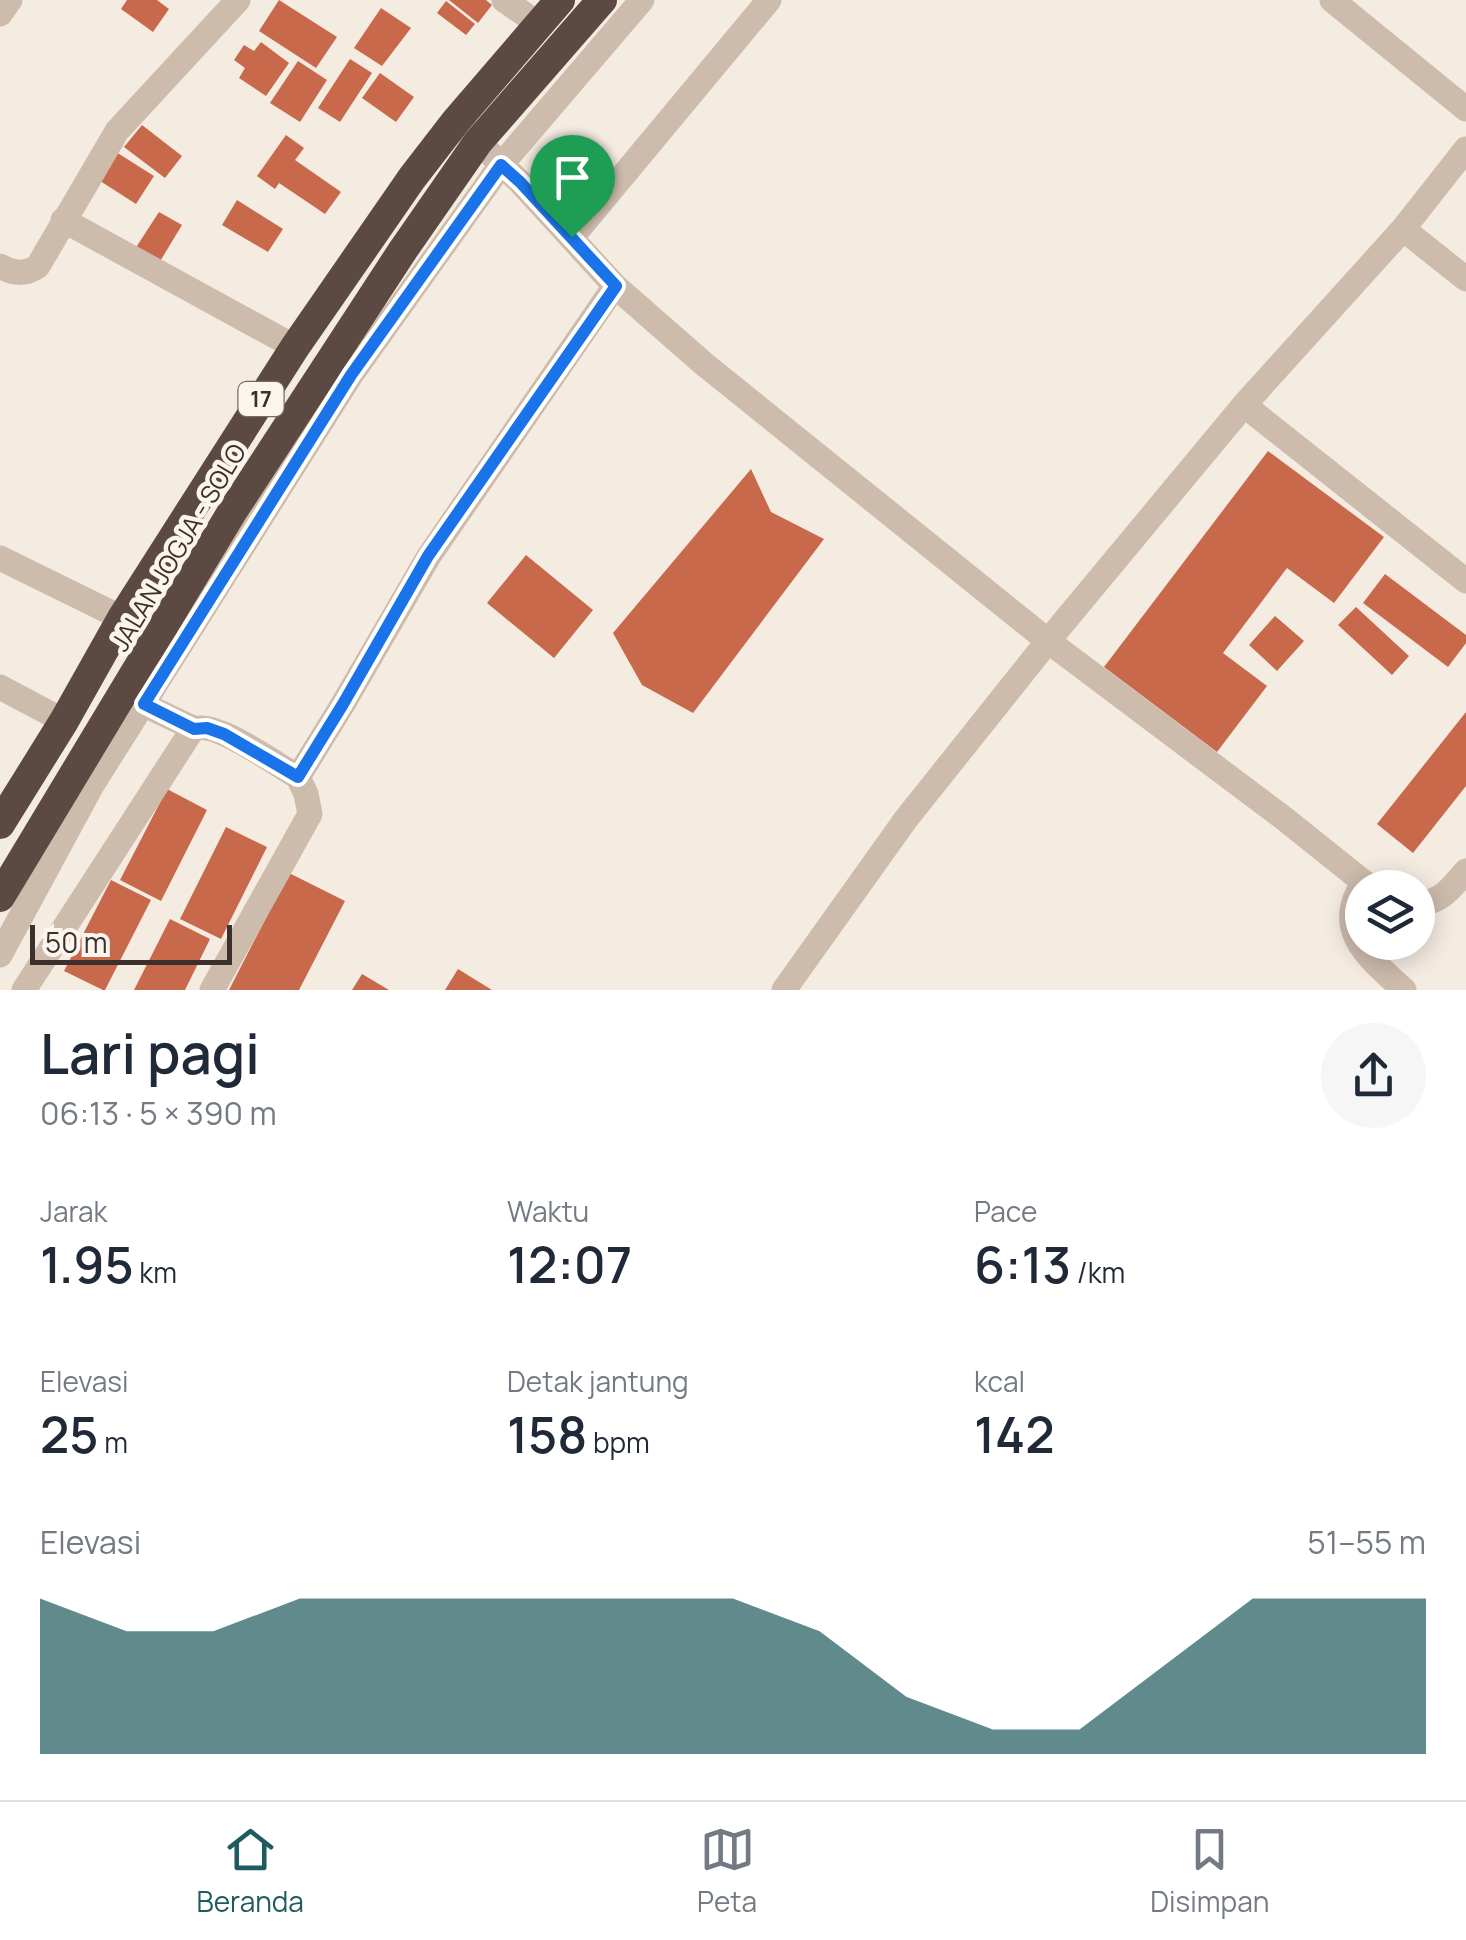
<!DOCTYPE html>
<html lang="id">
<head>
<meta charset="utf-8">
<style>
	:root { --surface:#fff; --page:#f6f6f7; --text:#1f2937; --muted:#747a83; --line:#e0e1e3; --accent:#1f5a5e }
	body { margin:0; font-family:Manrope,sans-serif; background:var(--page); color:var(--text); height:100vh; display:flex; flex-direction:column; font-size:38px; white-space:nowrap }
	* { box-sizing:border-box; margin:0 }
	p { font-size:32px; color:var(--muted) }
	.icon { flex:none; width:55px; height:55px; fill:none; stroke:currentColor; stroke-width:2; stroke-linecap:round; stroke-linejoin:round }
	.map { position:relative; height:990px; overflow:hidden }
	.sheet { display:flex; flex-direction:column; background:var(--surface); flex:1 }
	.sheet>* { flex:none }
	.buttons { position:absolute; left:1345px; top:870px; display:grid; gap:20px }
	.buttons a { display:grid; place-items:center; width:90px; height:90px; border-radius:50%; background:var(--surface); box-shadow:0 5px 25px #0003; font-size:50px }
	.scale { position:absolute; left:30px; bottom:25px; width:202px; box-sizing:border-box; padding-left:10px; border:5px solid #3b302b; border-top:0; font-size:28px; line-height:35px; white-space:nowrap; color:#3b302b; -webkit-text-stroke:8px #fbf5ee; paint-order:stroke }
	.pin { position:absolute; display:grid; place-items:center; width:85px; height:85px; color:#fff; margin:-102px -42px; border-radius:50% 50% 50% 0; rotate:-45deg; box-shadow:0 0 10px #0007 }
	.pin .icon { rotate:45deg }
	.round { display:grid; place-items:center; flex:none; width:105px; height:105px; border-radius:52px; background:var(--page) }
	.overview { display:flex; align-items:center; justify-content:space-between; height:170px; padding:0 40px }
	h1 { font-size:55px; font-weight:600; line-height:75px }
	.metrics { display:grid; grid-template-columns:repeat(3,1fr); gap:15px; height:170px; padding:10px 40px }
	.metrics div { display:grid; align-content:center }
	.metrics b { font-size:50px; font-weight:600 }
	.metrics small { font-size:28px; font-weight:400 }
	.metrics p { font-size:28px }
	.chart { height:280px; padding:20px 40px }
	.chart p { display:flex; justify-content:space-between }
	.chart svg { width:100%; height:180px; margin-top:10px; fill:var(--accent); opacity:.7 }
	.menu { display:flex; justify-content:space-around; align-items:center; height:140px; border-top:2px solid var(--line); background:var(--surface); font-size:28px; color:var(--muted) }
	.menu a { display:grid; justify-items:center; gap:5px }
	.menu .on { color:var(--accent) }
	.map>svg:first-child { display:block }
	.building { fill:#c8694b }
	.lines { fill:none; stroke-linecap:round; stroke-linejoin:round }
	.minor { stroke:#cdbbac; stroke-width:25 }
	.highway { stroke:#5c4a42; stroke-width:30 }
	.route-casing { stroke:#fff; stroke-width:20 }
	.route { stroke:#1a73e8; stroke-width:12 }
	.labels { text-anchor:middle; dominant-baseline:central; stroke-width:9; stroke-linejoin:round; paint-order:stroke }
	.shield { fill:#fbf5ee; stroke:#756b66; stroke-width:2.5 }
	.shield-label { font-size:22px; font-weight:bold; fill:#3b302b }
	.street-label { font-size:25px; fill:#3b302b; stroke:#fbf5ee }
</style>
</head>
<body>
<div class="map">
<svg width="1466" height="990" viewBox="0 0 1466 990">
	<rect width="100%" height="100%" fill="#f4ebe1"/>
	<path class="building" d="M127,0H157L169,9L153,32L121,9Z
		M279,0L337,37L316,68L259,31Z
		M449,0H486L492,5L478,23Z
		M446,1L475,24L466,35L437,13Z
		M381,8L411,28L382,66L354,48Z
		M261,42L289,63L266,96L239,78L245,68L234,60L244,45L254,51Z
		M350,59L372,73L340,122L318,108Z
		M298,61L327,80L300,122L270,103Z
		M380,73L414,97L396,122L362,98Z
		M142,125L182,156L165,178L124,147Z
		M286,135L304,148L295,160L341,192L325,214L279,183L275,189L257,176Z
		M116,152L154,176L136,204L97,179Z
		M237,200L283,229L268,252L222,225Z
		M159,212L182,225L159,263L135,249Z
		M1268,451L1384,537L1334,603L1287,568L1223,653L1267,686L1217,752L1104,667Z
		M751,469L771,512L824,539L693,713L642,685L613,633Z
		M526,555L593,610L554,658L487,603Z
		M1385,574L1466,635V643L1448,667L1363,603Z
		M1356,607L1409,656L1392,675L1338,625Z
		M1275,616L1304,641L1277,671L1249,645Z
		M1466,712V786L1413,853L1377,824Z
		M167,789L207,810L161,901L120,880Z
		M226,827L267,847L221,939L180,919Z
		M289,873L345,901L299,990H229Z
		M111,880L151,900L105,990H103L64,971Z
		M170,919L210,939L185,990H134Z
		M458,969L492,990H445Z
		M362,974L389,990H352Z"/>
	<g class="lines">
		<path class="minor" d="M504,0L540,25
			M1332,0L1466,109
			M0,14L10,0
			M456,121L520,182L615,286L704,364L1048,641L1244,405L1403,229L1466,149
			M63,220L295,347
			M1403,229L1466,279
			M572,237L769,0
			M0,266C13,274 26,275 38,266L117,131L238,0
			M1244,405L1466,581
			M0,558L122,618
			M0,687L64,721
			M132,699L195,729
			M1364,882C1331,930 1370,959 1404,990
			M1418,904C1443,901 1450,889 1466,871
			M0,955L92,785L351,375L501,165L642,0
			M24,990L189,735C191,733 192,730 195,729C215,720 279,766 298,777
			M212,990L310,814L306,794L298,777L343,704L429,556L615,286
			M784,990L906,819L1048,641L1286,820L1371,888"/>
		<path class="highway" d="M0,824L64,721L122,618L295,347L412,178L456,121L560,0
			M0,897L232,512L403,250L478,142L602,0"/>
	</g>
	<g class="lines">
		<g class="route-casing">
			<path id="route" d="M501,165L520,182L616,286L428,556L343,704L298,777L224,734L207,728L194,729L144,704L351,375Z"/>
		</g>
		<use href="#route" class="route"/>
	</g>
	<g class="labels">
		<rect class="shield" x="238.5" y="382" width="45" height="34" rx="8"/>
		<g class="shield-label">
			<text x="261" y="399">17</text>
		</g>
		<g class="street-label">
			<text transform="translate(178 547) rotate(-59)">JALAN JOGJA - SOLO</text>
		</g>
	</g>
</svg>
<div class="buttons">
<a><svg class="icon" aria-label="layers" viewBox="0 0 24 24"><path d="M12 4l9 5-9 5-9-5zM3 14l9 5 9-5"/></svg></a>
</div>
<div class="scale">50 m</div>
<div class="pin" style="left:572px;top:237px;background:#1e9e55"><svg class="icon" aria-label="arrive" viewBox="0 0 24 24"><path d="M6 21V4h12l-3 4 3 4H6"/></svg></div>
</div>
<section class="sheet">
<div class="overview"><div><h1>Lari pagi</h1><p>06:13 · 5 × 390 m</p></div><a class="round"><svg class="icon" aria-label="share" viewBox="0 0 24 24"><path d="M12 15V3M7 8l5-5 5 5M5 13v7h14v-7"/></svg></a></div>
<div class="metrics">
<div><p>Jarak</p><b>1.95<small> km</small></b></div>
<div><p>Waktu</p><b>12:07</b></div>
<div><p>Pace</p><b>6:13<small> /km</small></b></div>
</div>
<div class="metrics">
<div><p>Elevasi</p><b>25<small> m</small></b></div>
<div><p>Detak jantung</p><b>158<small> bpm</small></b></div>
<div><p>kcal</p><b>142</b></div>
</div>
<div class="chart"><p><span>Elevasi</span>51–55 m</p>
<svg viewBox="0 0 160 44" preserveAspectRatio="none"><path d="M0 44V6L10 14L20 14L30 6L40 6L50 6L60 6L70 6L80 6L90 14L100 30L110 38L120 38L130 22L140 6L150 6L160 6V44z"/></svg>
</div>
</section>
<nav class="menu">
<a class="on"><svg class="icon" aria-label="home" viewBox="0 0 24 24"><path d="M3 11l9-7 9 7M6 9v11h12V9"/></svg>Beranda</a>
<a><svg class="icon" aria-label="map" viewBox="0 0 24 24"><path d="M3 6l6-2 6 2 6-2v14l-6 2-6-2-6 2zM9 4v14M15 6v14"/></svg>Peta</a>
<a><svg class="icon" aria-label="saved" viewBox="0 0 24 24"><path d="M7 4h10v16l-5-4-5 4z"/></svg>Disimpan</a>
</nav>
</body>
</html>
